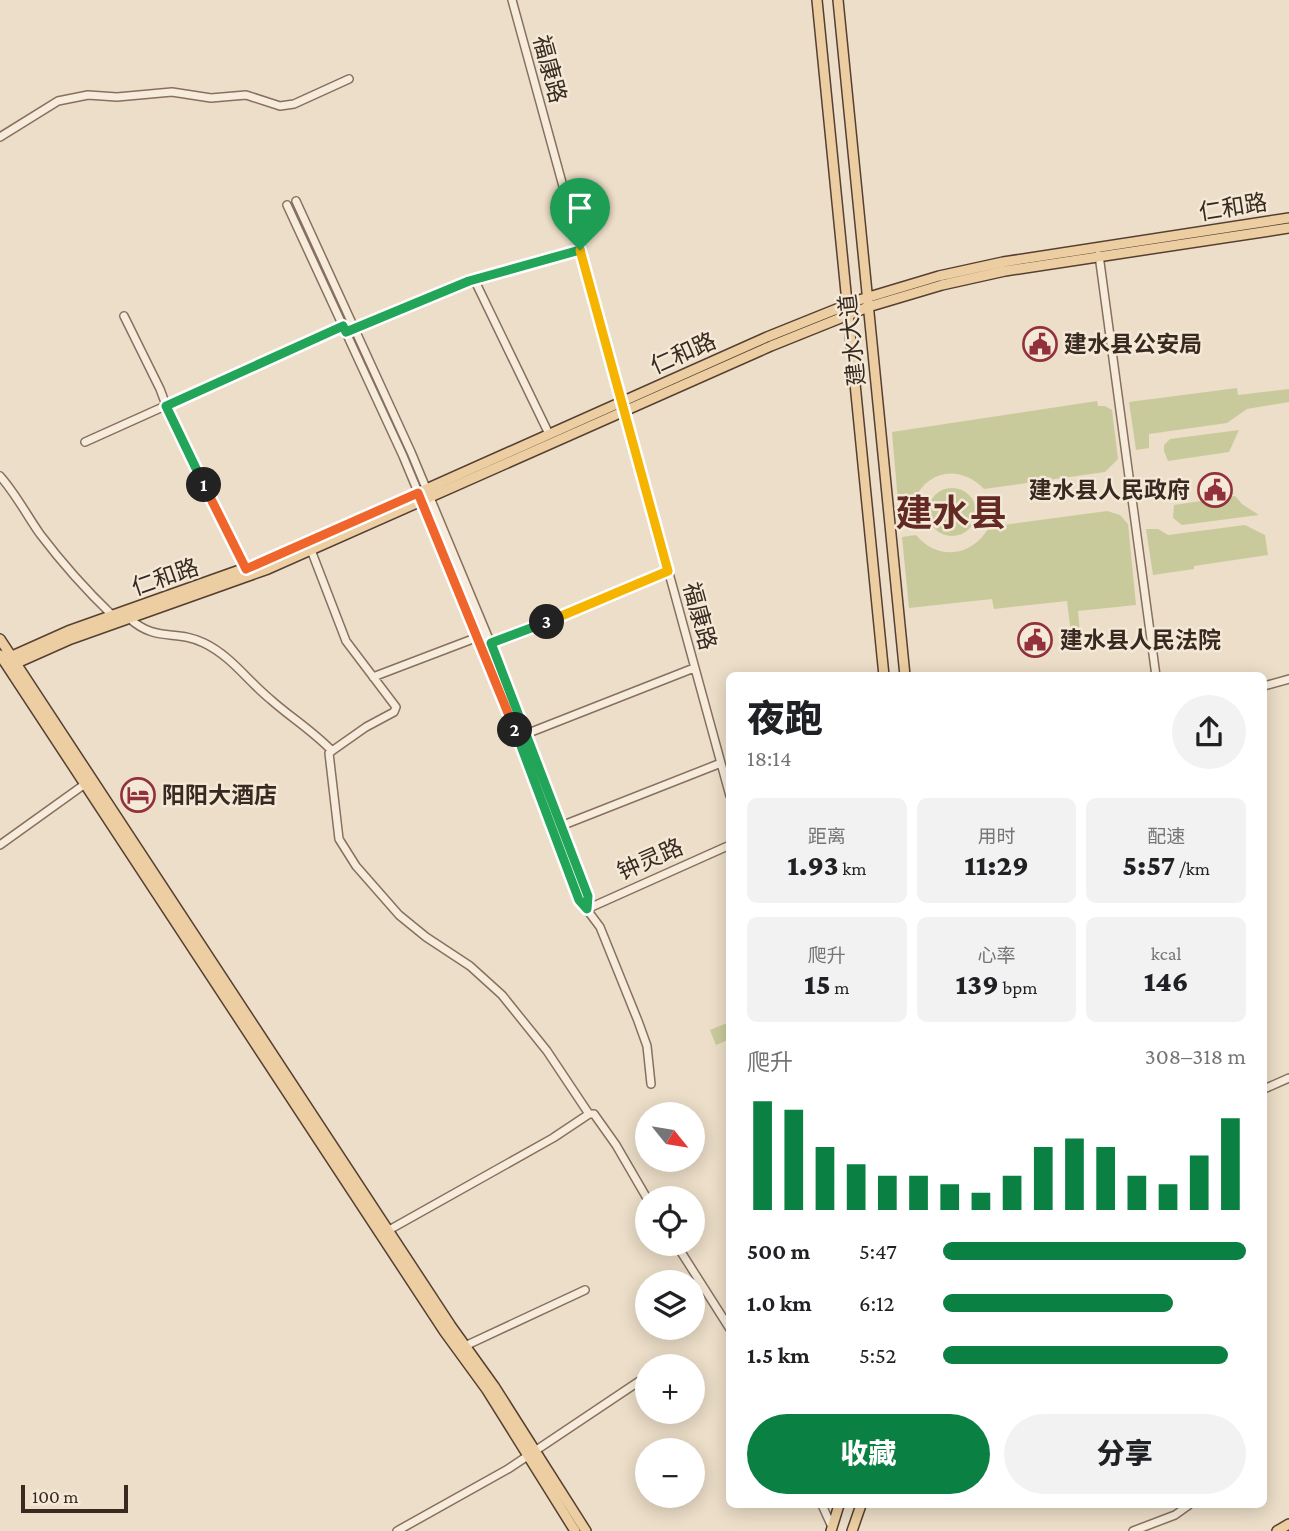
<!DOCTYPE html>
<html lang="zh">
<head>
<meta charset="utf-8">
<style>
	:root { --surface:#fff; --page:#f2f2f2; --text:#202124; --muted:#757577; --accent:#0b8043 }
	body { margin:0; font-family:"Crimson Pro","Noto Sans SC",serif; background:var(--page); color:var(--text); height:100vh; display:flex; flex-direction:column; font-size:26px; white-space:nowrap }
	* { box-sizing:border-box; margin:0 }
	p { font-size:23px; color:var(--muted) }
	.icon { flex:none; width:38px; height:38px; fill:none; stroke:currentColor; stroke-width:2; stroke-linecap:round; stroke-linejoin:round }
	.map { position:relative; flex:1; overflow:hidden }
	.panel { position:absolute; left:726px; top:672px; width:541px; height:836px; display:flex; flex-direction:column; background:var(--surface); border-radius:10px; box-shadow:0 4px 18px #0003 }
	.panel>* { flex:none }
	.needle { width:46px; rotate:120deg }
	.tools { position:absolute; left:635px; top:1102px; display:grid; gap:14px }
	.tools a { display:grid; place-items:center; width:70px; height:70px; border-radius:50%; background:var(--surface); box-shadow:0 4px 18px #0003; font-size:35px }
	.scale { position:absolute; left:21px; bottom:18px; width:107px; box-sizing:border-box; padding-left:7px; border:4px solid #382a21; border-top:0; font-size:19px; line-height:24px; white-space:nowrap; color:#382a21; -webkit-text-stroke:5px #f4e9d7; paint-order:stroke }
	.pin { position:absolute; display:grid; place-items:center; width:60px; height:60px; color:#fff; margin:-72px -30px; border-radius:50% 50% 50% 0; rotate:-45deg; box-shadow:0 0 7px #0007 }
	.pin .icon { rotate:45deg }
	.km { position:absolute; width:35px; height:35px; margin:-18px; border-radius:50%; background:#222; color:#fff; font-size:19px; line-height:35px; text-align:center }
	.round { display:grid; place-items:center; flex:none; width:74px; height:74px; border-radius:37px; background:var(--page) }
	.headline { display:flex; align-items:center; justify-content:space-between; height:119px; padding:0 21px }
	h1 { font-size:38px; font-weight:800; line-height:52px }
	.figures { display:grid; grid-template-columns:repeat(3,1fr); gap:10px; height:119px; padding:7px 21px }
	.figures div { display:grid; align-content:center; border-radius:10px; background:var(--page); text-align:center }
	.figures b { font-size:30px; font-weight:800 }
	.figures small { font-size:19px; font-weight:400 }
	.figures p { font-size:19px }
	.chart { height:196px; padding:14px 21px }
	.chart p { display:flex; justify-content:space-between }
	.chart svg { width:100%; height:126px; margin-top:7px; stroke:var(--accent); stroke-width:6 }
	.primary-button { display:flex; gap:14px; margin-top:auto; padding:14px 21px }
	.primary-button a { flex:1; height:80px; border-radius:42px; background:var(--accent); color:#fff; font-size:28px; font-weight:800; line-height:80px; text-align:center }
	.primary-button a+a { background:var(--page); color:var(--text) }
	ul { padding:0 21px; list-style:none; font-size:23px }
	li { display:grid; grid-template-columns:112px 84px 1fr; align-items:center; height:52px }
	li i { height:18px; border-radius:9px; background:var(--accent) }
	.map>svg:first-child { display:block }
	.green { fill:#c9ca9c }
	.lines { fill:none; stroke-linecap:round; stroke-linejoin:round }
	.minor-casing { stroke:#87705e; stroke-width:10 }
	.major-casing { stroke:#553f32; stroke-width:12 }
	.minor { stroke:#f7ecdb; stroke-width:7 }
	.major { stroke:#eccea2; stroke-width:9 }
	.split-1-casing { stroke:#fff; stroke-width:14 }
	.split-2-casing { stroke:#fff; stroke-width:14 }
	.split-3-casing { stroke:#fff; stroke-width:14 }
	.split-4-casing { stroke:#fff; stroke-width:14 }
	.split-1 { stroke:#22a559; stroke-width:9 }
	.split-2 { stroke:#f0652b; stroke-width:9 }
	.split-3 { stroke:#22a559; stroke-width:9 }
	.split-4 { stroke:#f5b400; stroke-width:9 }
	.labels { text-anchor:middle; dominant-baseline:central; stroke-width:5; stroke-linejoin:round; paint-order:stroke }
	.street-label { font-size:23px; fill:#382a21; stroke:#f4e9d7 }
	.poi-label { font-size:23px; font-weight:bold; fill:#382a21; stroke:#f4e9d7; text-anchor:start }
	.town-label { font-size:37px; font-weight:bold; fill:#622a22; stroke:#f4e9d7 }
</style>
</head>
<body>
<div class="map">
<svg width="1289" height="1531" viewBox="0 0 1289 1531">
	<rect width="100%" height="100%" fill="#ecdec8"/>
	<path class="green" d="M1237,388L1238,395L1289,389V402L1247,409L1227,423L1149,434V448L1136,450L1129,402Z
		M1097,401L1098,406H1105L1112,410L1118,459L1105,472L984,489C961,465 928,469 914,500L898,502L892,432Z
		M1239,430L1229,452L1168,461L1164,451V445L1170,439Z
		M928 512a24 24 0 1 1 48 0a24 24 0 1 1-48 0Z
		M1235,496L1242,504L1259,515L1182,525L1173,518L1174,505Z
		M1107,511L1120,515L1128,524L1136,605L1078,611L1080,633L1071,634L1067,601L994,609L992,599L909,608L902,537L916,535C937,561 973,557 989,527Z
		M1245,525L1265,535L1268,555L1194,566V569L1153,575L1146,529H1158L1168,535Z
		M730,1022V1039L716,1045L710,1030Z"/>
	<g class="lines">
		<g class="minor-casing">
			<path id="minor" d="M512,0L730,796
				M0,137L58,101L88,95L117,97L172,92L211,98L246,95L280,106L294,104L349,79
				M296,201L411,452L506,680L588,896L587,908
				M287,205L403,456L498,684L579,899L600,927L638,1021L647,1046L651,1084
				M1099,255L1156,676
				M474,279L549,434
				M124,316L160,389L169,413L246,569
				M353,330L469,281L580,250
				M85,442L343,326
				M0,476C16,494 26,514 40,534C62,563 86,590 112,615
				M311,550L346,641L396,707L394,712L366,727L329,753L339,839L356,866L399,915L426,937L470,966L502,995L547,1051L589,1114H594L616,1145L648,1200
				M129,618C156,643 176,629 204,643C231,656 247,680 270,699C290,717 313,731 332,751
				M491,643L598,601L668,571
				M373,677L478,637
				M1264,686L1289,679
				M526,734L694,668
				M561,826L721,763
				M0,845L85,784
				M587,909L730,845
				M1264,1089L1289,1078
				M389,1230L553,1138L589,1114
				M676,1244L730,1329
				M465,1346L585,1290
				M822,1505L832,1527
				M397,1531L508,1469L641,1380
				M1133,1531L1175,1515L1189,1505"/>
		</g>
		<g class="major-casing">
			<path id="major" d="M817,0L884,676
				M838,0L905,676
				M0,639L451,1326L494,1386L586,1531
				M0,655L444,1331L487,1390L575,1531
				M3,660L68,631L265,561L767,337L859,300L939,276L1003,262L1289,218
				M8,667L71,639L268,569L771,346L868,307L942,285L1005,271L1289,228
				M831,1531L839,1505
				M852,1531L861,1505
				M1277,1531L1289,1524"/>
		</g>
		<use href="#minor" class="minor"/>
		<use href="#major" class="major"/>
	</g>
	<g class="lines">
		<g class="split-1-casing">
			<path id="split-1" d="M204,485L166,406L343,326L346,332L469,281L580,250"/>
		</g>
		<g class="split-2-casing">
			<path id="split-2" d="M204,485L246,569L418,493L515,730"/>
		</g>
		<g class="split-3-casing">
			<path id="split-3" d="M515,730L579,900L587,909L588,896L491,643L547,622"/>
		</g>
		<g class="split-4-casing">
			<path id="split-4" d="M547,622L668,571L580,250"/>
		</g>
		<use href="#split-1" class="split-1"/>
		<use href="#split-2" class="split-2"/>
		<use href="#split-3" class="split-3"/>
		<use href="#split-4" class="split-4"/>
	</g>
	<defs>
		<g id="civic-ring" transform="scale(1.75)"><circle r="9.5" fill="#f4e9d7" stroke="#92313b" stroke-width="1.5"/><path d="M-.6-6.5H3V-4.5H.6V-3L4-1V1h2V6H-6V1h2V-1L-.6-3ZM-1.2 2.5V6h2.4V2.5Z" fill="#92313b"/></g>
		<g id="hotel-ring" transform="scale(1.75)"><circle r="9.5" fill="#f4e9d7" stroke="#92313b" stroke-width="1.5"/><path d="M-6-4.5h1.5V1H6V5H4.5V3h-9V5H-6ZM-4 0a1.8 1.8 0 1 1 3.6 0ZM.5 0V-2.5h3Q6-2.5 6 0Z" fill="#92313b"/></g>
	</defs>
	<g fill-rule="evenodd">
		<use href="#civic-ring" x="1040" y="344"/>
		<use href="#civic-ring" x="1215" y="490"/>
		<use href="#civic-ring" x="1035" y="640"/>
		<use href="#hotel-ring" x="138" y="795"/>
	</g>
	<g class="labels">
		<g class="street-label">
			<text transform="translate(550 69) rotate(75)">福康路</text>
			<text transform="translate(1233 207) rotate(-9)">仁和路</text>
			<text transform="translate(852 340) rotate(-96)">建水大道</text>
			<text transform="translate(683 353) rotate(-24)">仁和路</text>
			<text transform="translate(165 577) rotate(-19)">仁和路</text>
			<text transform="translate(700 616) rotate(75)">福康路</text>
			<text transform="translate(650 859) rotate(-24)">钟灵路</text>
		</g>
		<g class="poi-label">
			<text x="1064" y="344">建水县公安局</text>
			<text x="1190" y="490" text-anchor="end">建水县人民政府</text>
			<text x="1060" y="640">建水县人民法院</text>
			<text x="162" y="795">阳阳大酒店</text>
		</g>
		<g class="town-label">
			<text x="951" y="513">建水县</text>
		</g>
	</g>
</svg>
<div class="tools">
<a><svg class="needle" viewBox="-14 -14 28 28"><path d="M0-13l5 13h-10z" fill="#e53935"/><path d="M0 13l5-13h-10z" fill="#757577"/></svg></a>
<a><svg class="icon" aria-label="locate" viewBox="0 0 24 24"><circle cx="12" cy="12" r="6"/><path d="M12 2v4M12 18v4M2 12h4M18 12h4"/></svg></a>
<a><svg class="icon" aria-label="layers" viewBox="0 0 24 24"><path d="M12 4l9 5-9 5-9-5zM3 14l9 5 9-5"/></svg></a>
<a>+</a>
<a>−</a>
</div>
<div class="scale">100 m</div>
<div class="pin" style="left:580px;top:250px;background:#1e9e55"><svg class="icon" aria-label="arrive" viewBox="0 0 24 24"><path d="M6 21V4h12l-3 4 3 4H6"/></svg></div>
<b class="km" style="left:204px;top:485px">1</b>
<b class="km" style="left:515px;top:730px">2</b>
<b class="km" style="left:547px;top:622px">3</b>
<section class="panel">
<div class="headline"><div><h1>夜跑</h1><p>18:14</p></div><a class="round"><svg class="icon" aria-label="share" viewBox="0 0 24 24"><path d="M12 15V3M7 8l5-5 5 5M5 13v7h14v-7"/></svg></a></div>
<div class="figures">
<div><p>距离</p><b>1.93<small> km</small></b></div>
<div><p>用时</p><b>11:29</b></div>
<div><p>配速</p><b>5:57<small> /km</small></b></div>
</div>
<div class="figures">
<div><p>爬升</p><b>15<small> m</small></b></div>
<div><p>心率</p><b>139<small> bpm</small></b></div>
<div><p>kcal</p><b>146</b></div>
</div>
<div class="chart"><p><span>爬升</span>308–318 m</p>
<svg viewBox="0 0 160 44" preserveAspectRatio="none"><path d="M5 44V6M15 44V9M25 44V22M35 44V28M45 44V32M55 44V32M65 44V35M75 44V38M85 44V32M95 44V22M105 44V19M115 44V22M125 44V32M135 44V35M145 44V25M155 44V12"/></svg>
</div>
<ul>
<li><b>500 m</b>5:47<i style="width:100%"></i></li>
<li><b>1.0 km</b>6:12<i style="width:76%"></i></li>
<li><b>1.5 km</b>5:52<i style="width:94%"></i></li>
</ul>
<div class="primary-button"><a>收藏</a><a>分享</a></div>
</section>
</div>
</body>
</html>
